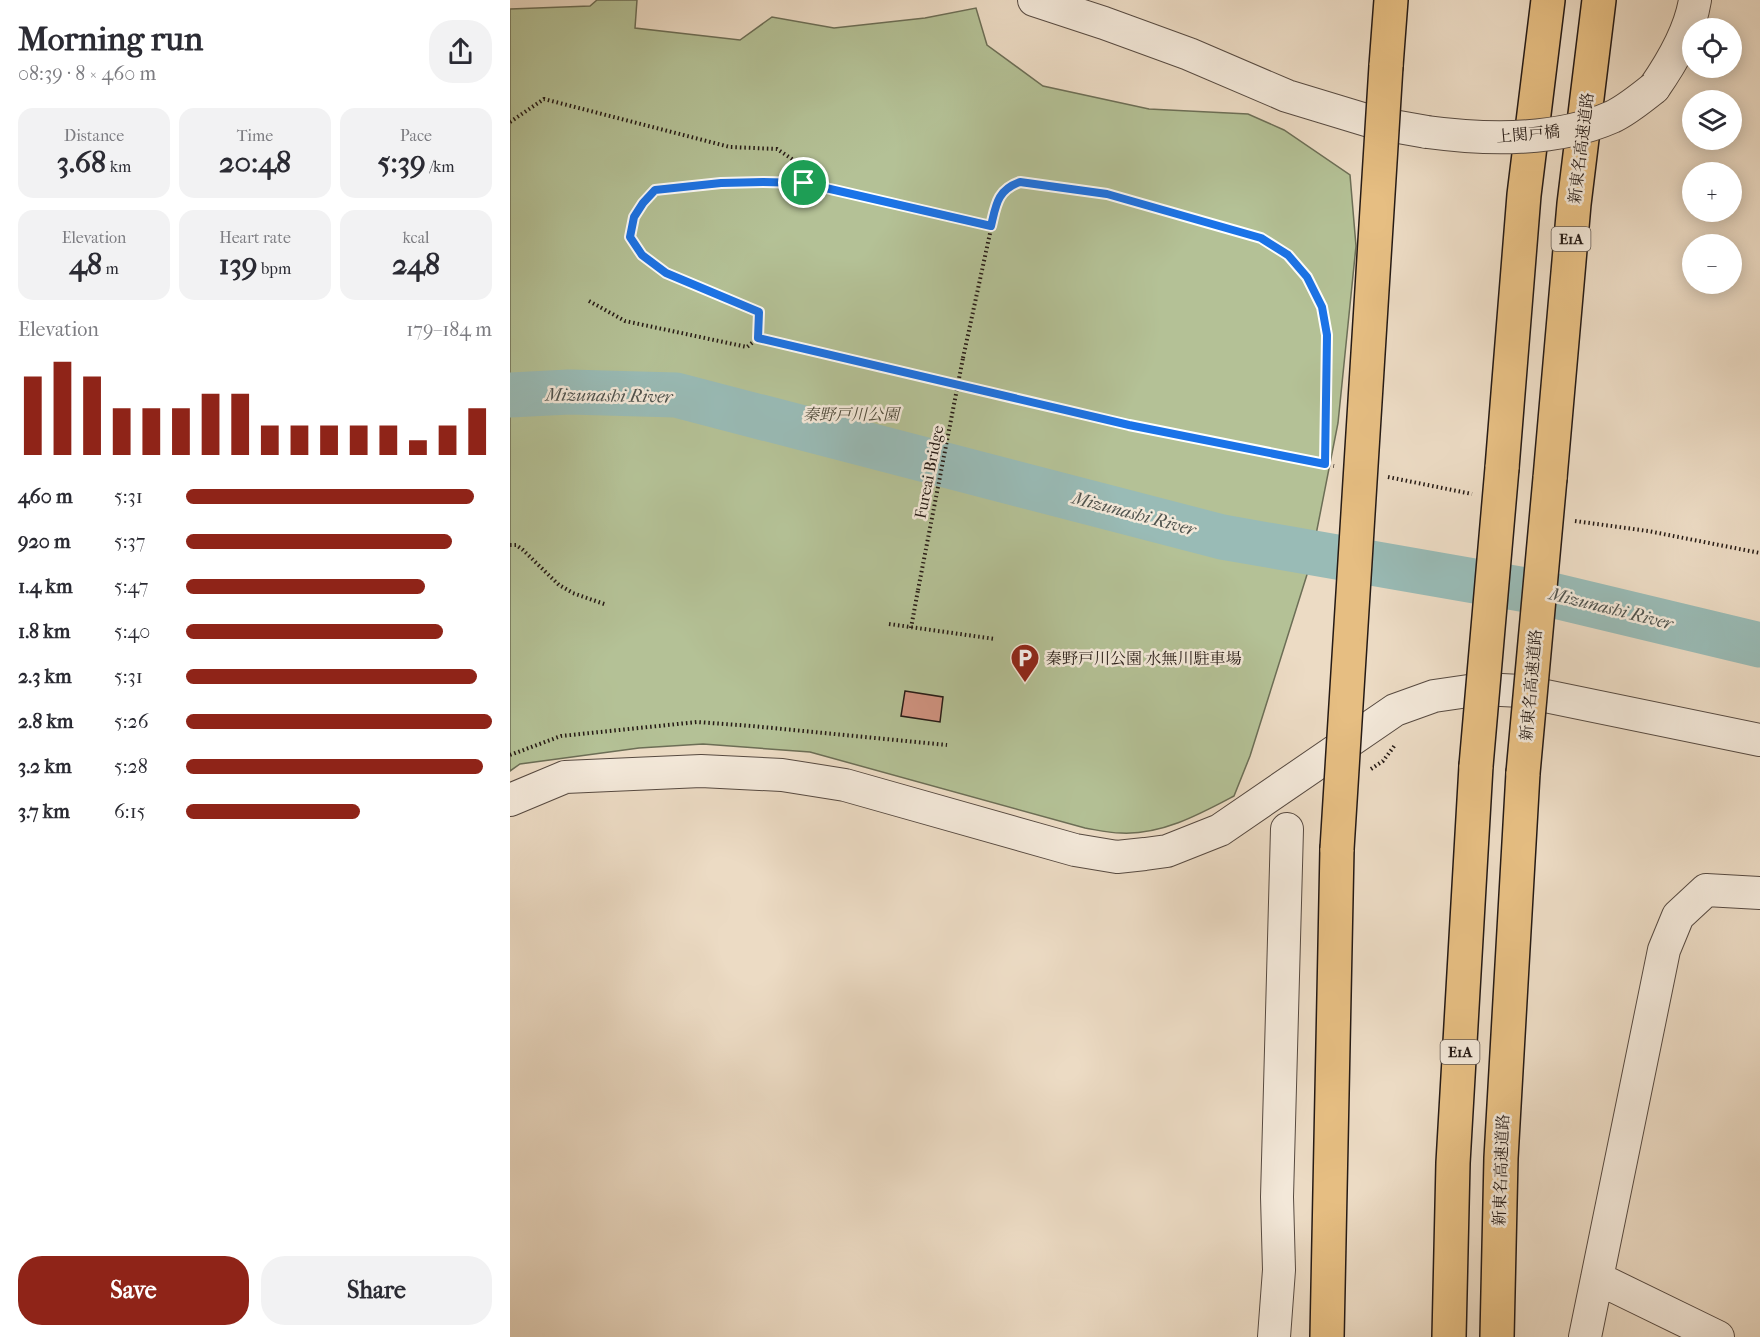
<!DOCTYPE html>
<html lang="en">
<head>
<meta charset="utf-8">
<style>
	:root { --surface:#fff; --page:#f2f2f3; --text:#2b2b33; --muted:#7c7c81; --accent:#8f2418 }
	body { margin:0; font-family:"IM FELL French Canon","Noto Serif JP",serif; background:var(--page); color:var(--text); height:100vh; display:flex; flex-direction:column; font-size:22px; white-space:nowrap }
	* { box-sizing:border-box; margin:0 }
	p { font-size:20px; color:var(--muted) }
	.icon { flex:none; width:33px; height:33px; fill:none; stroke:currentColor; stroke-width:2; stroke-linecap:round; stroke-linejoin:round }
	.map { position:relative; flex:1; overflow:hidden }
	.drawer { display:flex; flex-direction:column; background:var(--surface); width:510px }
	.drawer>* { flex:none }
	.buttons { position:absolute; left:1172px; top:18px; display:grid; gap:12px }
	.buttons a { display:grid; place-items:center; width:60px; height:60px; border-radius:50%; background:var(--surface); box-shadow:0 3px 15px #0003; font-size:30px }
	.pin { position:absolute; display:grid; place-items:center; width:51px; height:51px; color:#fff; margin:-26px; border:3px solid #fff; border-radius:50%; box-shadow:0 2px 6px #0007 }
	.round { display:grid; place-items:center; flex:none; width:63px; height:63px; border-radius:24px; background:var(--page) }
	.summary { display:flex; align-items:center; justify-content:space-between; height:102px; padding:0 18px }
	h1 { font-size:33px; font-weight:700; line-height:45px }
	.figures { display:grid; grid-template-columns:repeat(3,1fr); gap:9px; height:102px; padding:6px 18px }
	.figures div { display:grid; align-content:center; border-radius:15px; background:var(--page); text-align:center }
	.figures b { font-size:30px; font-weight:700 }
	.figures small { font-size:16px; font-weight:400 }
	.figures p { font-size:16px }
	.chart { height:168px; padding:12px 18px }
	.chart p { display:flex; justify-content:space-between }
	.chart svg { width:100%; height:108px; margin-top:6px; stroke:var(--accent); stroke-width:6 }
	.button { display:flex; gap:12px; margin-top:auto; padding:12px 18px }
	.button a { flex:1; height:69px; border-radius:24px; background:var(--accent); color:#fff; font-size:24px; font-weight:700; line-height:69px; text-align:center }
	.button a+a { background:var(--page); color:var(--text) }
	ul { padding:0 18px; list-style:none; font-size:20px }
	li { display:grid; grid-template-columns:96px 72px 1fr; align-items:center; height:45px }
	li i { height:15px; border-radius:8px; background:var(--accent) }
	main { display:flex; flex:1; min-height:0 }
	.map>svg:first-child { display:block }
	.green { fill:#b4c196; stroke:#6c6e56; stroke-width:1.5 }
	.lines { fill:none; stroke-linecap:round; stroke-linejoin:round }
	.river { stroke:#99bbb6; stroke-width:45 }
	.building { fill:#d19482; stroke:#251a15; stroke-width:1.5 }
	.minor-casing { stroke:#574a41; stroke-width:34 }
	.highway-casing { stroke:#251a15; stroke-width:36 }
	.path { stroke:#251a15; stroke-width:4; stroke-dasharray:1.5 3; stroke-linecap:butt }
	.minor { stroke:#f3e8d9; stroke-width:32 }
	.highway { stroke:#e6be82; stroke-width:33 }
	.minor-bridge-casing { stroke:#574a41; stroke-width:34; stroke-linecap:butt }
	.highway-bridge-casing { stroke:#251a15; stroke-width:36; stroke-linecap:butt }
	.path-bridge { stroke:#251a15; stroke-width:4; stroke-dasharray:1.5 3; stroke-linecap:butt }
	.minor-bridge { stroke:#f3e8d9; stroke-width:32 }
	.highway-bridge { stroke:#e6be82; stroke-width:33 }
	.route-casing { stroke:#fff; stroke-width:12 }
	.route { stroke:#1a73e8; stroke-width:8 }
	.labels { text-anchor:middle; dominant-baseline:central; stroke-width:5; stroke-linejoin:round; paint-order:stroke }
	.shield { fill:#f3e8d9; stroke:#635850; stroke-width:1.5 }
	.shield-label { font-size:15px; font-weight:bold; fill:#251a15 }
	.street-label { font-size:16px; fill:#251a15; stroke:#f3e8d9 }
	.park-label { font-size:16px; font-style:italic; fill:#504c3c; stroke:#f3e8d9 }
	.poi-label { font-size:16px; fill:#251a15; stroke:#f3e8d9; text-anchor:start }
	.water-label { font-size:18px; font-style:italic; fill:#4e524d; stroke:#f3e8d9 }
</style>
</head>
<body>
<main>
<section class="drawer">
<div class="summary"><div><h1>Morning run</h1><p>08:39 · 8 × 460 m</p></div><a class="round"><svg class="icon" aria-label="share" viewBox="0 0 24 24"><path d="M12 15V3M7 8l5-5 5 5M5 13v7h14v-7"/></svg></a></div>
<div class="figures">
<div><p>Distance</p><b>3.68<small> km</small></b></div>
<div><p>Time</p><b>20:48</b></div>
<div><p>Pace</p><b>5:39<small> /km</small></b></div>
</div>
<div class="figures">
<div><p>Elevation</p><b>48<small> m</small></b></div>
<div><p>Heart rate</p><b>139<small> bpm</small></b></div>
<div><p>kcal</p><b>248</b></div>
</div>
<div class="chart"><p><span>Elevation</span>179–184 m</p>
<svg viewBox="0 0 160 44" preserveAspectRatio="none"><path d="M5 44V12M15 44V6M25 44V12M35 44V25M45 44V25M55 44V25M65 44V19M75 44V19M85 44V32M95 44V32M105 44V32M115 44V32M125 44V32M135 44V38M145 44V32M155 44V25"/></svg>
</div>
<ul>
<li><b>460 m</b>5:31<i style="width:94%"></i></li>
<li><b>920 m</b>5:37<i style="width:87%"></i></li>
<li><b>1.4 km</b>5:47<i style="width:78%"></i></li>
<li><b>1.8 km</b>5:40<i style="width:84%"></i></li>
<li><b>2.3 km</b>5:31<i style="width:95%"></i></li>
<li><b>2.8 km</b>5:26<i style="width:100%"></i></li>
<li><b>3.2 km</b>5:28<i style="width:97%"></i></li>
<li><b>3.7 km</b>6:15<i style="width:57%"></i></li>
</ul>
<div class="button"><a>Save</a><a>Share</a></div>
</section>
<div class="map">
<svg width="1250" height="1337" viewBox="0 0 1250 1337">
	<rect width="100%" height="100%" fill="#ecdbc4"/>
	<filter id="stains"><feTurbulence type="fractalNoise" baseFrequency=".00333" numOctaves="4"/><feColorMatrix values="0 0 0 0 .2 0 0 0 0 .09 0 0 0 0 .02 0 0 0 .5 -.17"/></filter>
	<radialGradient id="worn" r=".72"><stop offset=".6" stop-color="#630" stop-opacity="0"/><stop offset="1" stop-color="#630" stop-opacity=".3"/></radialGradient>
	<path class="green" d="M87,0H127L125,28L230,40L262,17L324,28L415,18L466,8L477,45L533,86L639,109L738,114L774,130L840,175L846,246L828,423L800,565L740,756L724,796C690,814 652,835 611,833C599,833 587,830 575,828L300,752L193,744L129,748L10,764L0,771V9L80,6Z"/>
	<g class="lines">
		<path class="river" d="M0,395L59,392L166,395L712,537L1033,593L1250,645"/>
	</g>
	<path class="building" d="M395,691L433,697L430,722L391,716Z"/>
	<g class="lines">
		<g class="minor-casing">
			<path id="minor" d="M524,0L594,23L679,54L777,96L866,123L917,132
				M1144,88C1162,62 1180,32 1185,0
				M0,800L55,777L191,771L272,775L335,785L565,850L607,857L635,854L657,851L710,830L885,710L924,696L972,689L1011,691L1250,740
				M1087,1278L1208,1337
				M764,1337L769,1270L767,1197L777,829
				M1075,1337L1154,950L1168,916L1196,890L1250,893"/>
		</g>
		<g class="highway-casing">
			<path id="highway" d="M876,66L881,0
				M992,468L1014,195L1038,0
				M1040,478L1064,204L1089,0
				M817,1337L827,849
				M939,1337L943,1163L966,766
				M987,1337L991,1158L1013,773"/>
		</g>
		<path class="path" d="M0,122L34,99L220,147L267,149L285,161L294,183
			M79,301L115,321L237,347L248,338L249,312L156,273L132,255L120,237L124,217L133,203L145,190L253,182L294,183L481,226
			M248,338L619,425L824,466
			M453,358L487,201L497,186L510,182L597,194L751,238L778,255L797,277L812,307L817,335L815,464
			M878,477L962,494
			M1065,521L1138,531L1250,553
			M0,545H6L13,550L49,585L63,593L97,605
			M379,624L485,639
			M401,628L408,590
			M0,755L51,736L187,722L242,726L437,745
			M861,769L873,761L885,745"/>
		<use href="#minor" class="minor"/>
		<use href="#highway" class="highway"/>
		<g class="minor-bridge-casing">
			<path id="minor-bridge" d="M917,132C977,140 1045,142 1102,117C1117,110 1131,98 1144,88"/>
		</g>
		<g class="highway-bridge-casing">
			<path id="highway-bridge" d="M966,766L992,468
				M1013,773L1040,478
				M827,849L876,66"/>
		</g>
		<path class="path-bridge" d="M408,590L453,358"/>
		<use href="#minor-bridge" class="minor-bridge"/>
		<use href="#highway-bridge" class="highway-bridge"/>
	</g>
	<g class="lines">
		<g class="route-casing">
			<path id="route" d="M253,182L294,183L481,226C486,205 487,190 510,182L597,194L751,238L778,255L797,277L812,307L817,335L815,464L619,425L248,338L249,312L156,273L132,255L120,237L124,217L133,203L145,190L211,183Z"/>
		</g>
		<use href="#route" class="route"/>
	</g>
	<defs>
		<g id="parking-pin" transform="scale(1.5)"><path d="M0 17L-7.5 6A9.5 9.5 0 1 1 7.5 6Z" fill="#8f2418" stroke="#f3e8d9"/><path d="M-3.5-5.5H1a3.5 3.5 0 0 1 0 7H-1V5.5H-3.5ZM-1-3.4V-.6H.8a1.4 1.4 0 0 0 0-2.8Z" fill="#fff"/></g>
	</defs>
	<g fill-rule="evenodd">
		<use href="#parking-pin" x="515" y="658"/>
	</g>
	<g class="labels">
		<g class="shield">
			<rect x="1041.5" y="227" width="39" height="24" rx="4.5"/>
			<rect x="930.5" y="1040" width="39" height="24" rx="4.5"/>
		</g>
		<g class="shield-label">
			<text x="1061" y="239">E1A</text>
			<text x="950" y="1052">E1A</text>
		</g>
		<g class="street-label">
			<text transform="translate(1018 134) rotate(-5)">上関戸橋</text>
			<text transform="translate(1071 148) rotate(-83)">新東名高速道路</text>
			<text transform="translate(419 472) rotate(-79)">Fureai Bridge</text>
			<text transform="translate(1021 685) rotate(-85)">新東名高速道路</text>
			<text transform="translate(991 1170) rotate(-88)">新東名高速道路</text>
		</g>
		<g class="park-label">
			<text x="341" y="414">秦野戸川公園</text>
		</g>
		<g class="poi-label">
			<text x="536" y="658">秦野戸川公園 水無川駐車場</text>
		</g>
		<g class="water-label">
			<text transform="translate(99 396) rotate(1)">Mizunashi River</text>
			<text transform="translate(624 514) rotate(15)">Mizunashi River</text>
			<text transform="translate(1101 609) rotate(14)">Mizunashi River</text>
		</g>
	</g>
	<rect width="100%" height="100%" filter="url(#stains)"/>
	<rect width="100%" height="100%" fill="url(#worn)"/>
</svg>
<div class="buttons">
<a><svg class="icon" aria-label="locate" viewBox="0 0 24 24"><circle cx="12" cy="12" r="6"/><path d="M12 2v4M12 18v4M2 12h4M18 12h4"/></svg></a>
<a><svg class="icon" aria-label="layers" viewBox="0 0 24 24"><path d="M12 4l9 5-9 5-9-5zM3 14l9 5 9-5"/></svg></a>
<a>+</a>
<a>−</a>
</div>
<div class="pin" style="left:294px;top:183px;background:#1e9e55"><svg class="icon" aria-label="arrive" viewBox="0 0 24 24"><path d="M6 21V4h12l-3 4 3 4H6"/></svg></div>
</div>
</main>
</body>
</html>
